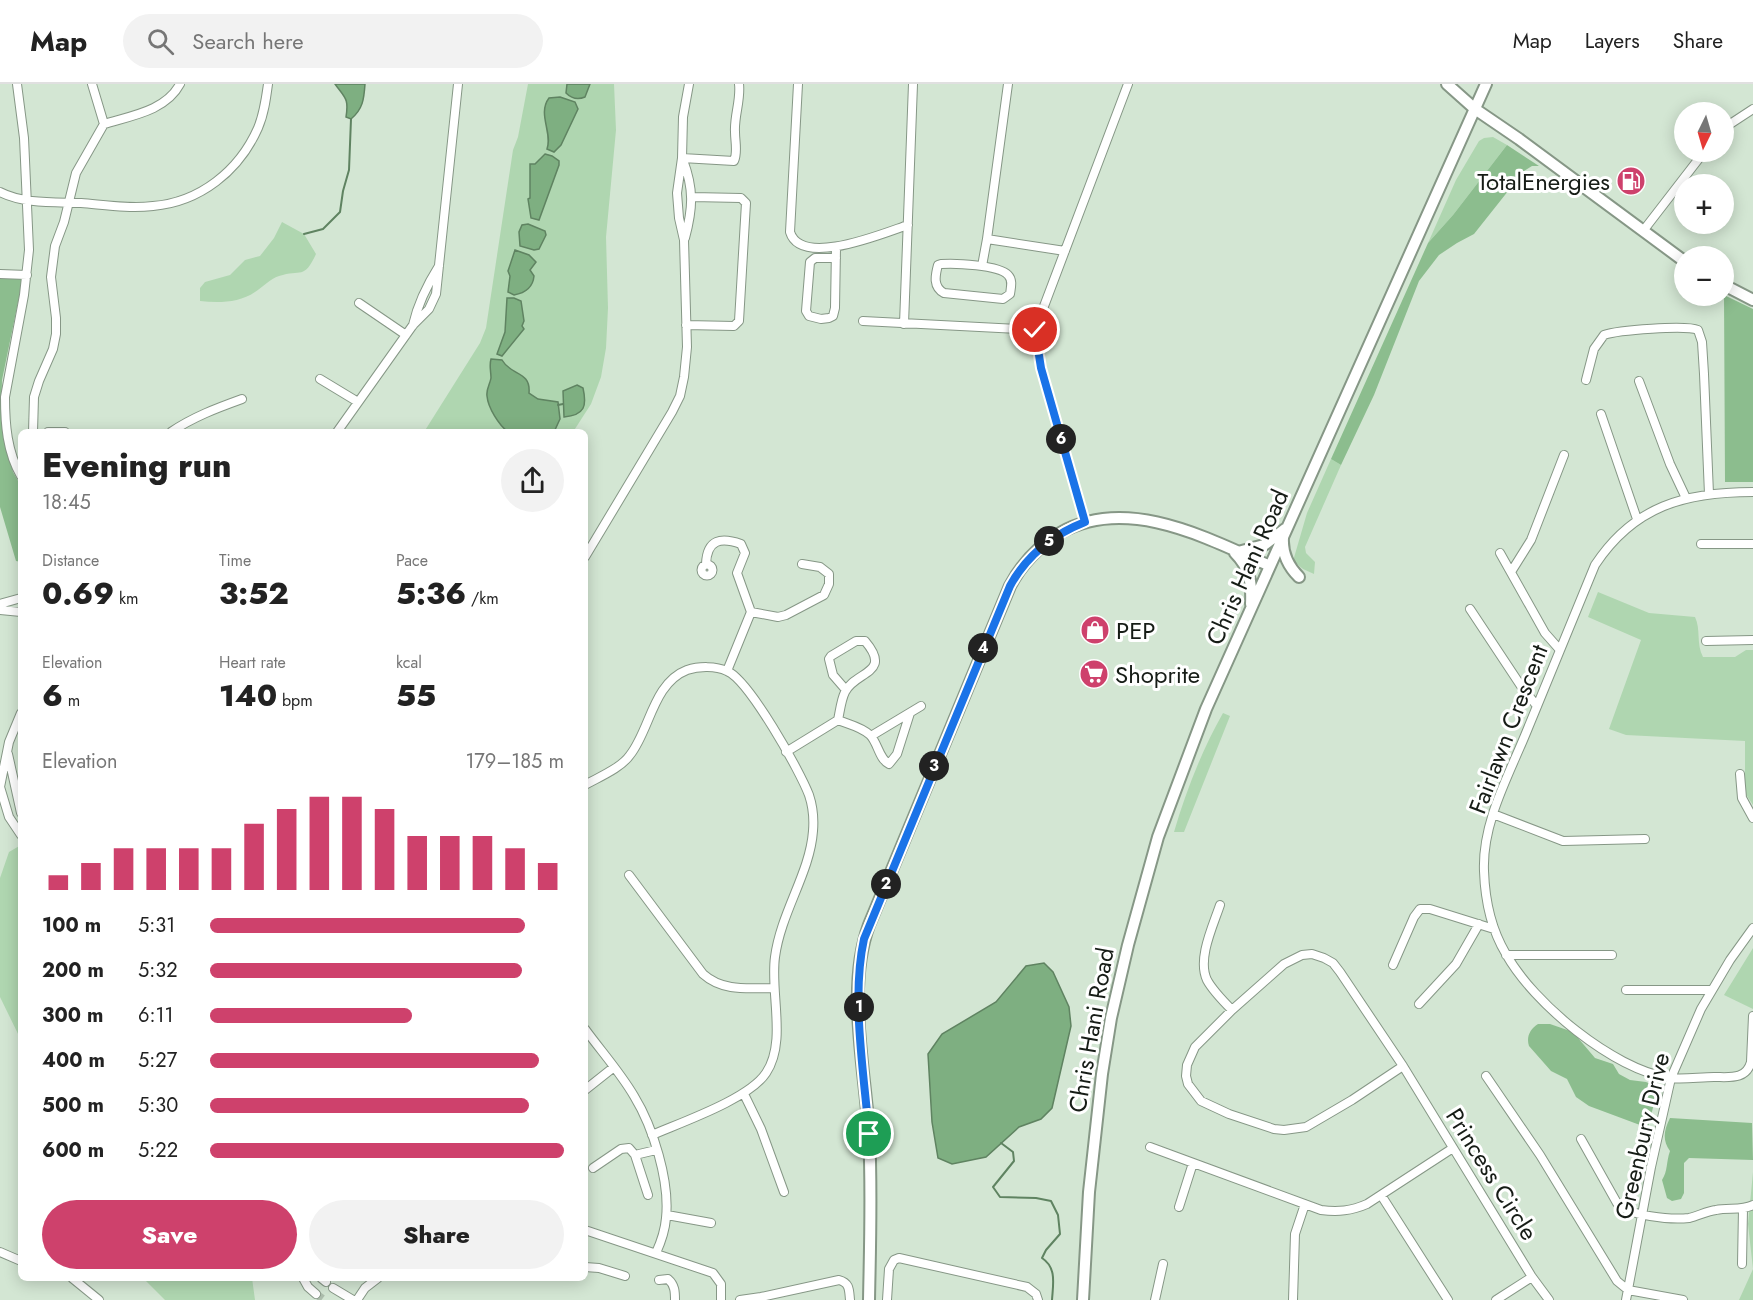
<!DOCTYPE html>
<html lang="en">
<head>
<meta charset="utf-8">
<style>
	:root { --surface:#fff; --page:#f2f2f2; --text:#222; --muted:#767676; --line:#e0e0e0; --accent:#ce416c }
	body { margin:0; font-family:Jost,sans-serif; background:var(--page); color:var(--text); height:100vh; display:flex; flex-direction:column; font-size:22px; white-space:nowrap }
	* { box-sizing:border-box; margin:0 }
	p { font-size:20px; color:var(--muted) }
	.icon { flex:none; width:33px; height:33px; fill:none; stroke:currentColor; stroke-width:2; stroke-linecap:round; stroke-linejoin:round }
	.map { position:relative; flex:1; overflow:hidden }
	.drawer { position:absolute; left:18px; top:345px; width:570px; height:852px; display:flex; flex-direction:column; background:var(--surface); border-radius:9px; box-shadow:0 3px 15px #0003 }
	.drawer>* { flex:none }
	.needle { width:39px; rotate:185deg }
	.fabs { position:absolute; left:1674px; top:18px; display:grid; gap:12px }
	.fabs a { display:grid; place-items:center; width:60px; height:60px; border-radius:50%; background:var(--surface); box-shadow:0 3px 15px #0003; font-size:30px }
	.pin { position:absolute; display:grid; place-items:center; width:51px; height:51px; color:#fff; margin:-26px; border:3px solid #fff; border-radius:50%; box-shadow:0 2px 6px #0007 }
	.km { position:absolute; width:30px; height:30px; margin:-15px; border-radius:50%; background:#222; color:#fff; font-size:16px; line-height:30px; text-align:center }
	.round { display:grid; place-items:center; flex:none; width:63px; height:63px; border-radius:32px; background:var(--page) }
	.head { display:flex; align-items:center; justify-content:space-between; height:102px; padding:0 24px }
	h1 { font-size:33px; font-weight:800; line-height:45px }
	.figures { display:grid; grid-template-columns:repeat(3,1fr); gap:9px; height:102px; padding:6px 24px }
	.figures div { display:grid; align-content:center }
	.figures b { font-size:30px; font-weight:800 }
	.figures small { font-size:16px; font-weight:400 }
	.figures p { font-size:16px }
	.chart { height:168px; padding:12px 24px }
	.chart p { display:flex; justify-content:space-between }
	.chart svg { width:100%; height:108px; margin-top:6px; stroke:var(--accent); stroke-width:6 }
	.button { display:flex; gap:12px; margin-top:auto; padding:12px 24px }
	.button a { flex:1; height:69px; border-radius:36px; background:var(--accent); color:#fff; font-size:24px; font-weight:800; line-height:69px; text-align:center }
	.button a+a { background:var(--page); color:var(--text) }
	ul { padding:0 24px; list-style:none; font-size:20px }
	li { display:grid; grid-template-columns:96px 72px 1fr; align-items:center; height:45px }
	li i { height:15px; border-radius:8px; background:var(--accent) }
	header { display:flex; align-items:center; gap:36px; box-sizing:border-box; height:84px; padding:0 30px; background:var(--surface); border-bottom:2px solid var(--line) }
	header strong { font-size:28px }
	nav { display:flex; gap:33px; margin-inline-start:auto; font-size:21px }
	.search { width:420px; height:54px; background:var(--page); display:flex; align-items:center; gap:15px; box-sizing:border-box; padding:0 21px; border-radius:33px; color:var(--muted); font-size:22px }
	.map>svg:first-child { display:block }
	.green { fill:#afd6b0 }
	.forest { fill:#8cbd8e }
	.water { fill:#7eaf81; stroke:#5f8361; stroke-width:1.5 }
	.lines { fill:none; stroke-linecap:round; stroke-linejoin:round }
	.stream { stroke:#5f8361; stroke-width:2 }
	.street-tunnel { stroke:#adbead; stroke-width:8; stroke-dasharray:8 4; stroke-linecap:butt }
	.street-casing { stroke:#869786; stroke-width:10 }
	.secondary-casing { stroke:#869786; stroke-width:14 }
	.street { stroke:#fff; stroke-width:8 }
	.secondary { stroke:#fff; stroke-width:10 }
	.route-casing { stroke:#fff; stroke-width:12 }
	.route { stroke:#1a73e8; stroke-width:8 }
	.labels { text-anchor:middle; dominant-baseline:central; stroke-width:6; stroke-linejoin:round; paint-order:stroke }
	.poi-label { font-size:24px; fill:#161c16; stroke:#fff; text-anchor:start }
	.street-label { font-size:24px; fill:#161c16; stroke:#fff }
</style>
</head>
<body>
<header>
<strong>Map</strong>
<div class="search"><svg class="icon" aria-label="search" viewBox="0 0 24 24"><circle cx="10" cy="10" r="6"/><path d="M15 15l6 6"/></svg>Search here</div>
<nav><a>Map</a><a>Layers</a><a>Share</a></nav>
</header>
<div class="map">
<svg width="1753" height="1216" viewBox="0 0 1753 1216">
	<rect width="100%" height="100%" fill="#d3e6d3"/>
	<path class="green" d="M528,0H614L616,46L606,153L608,224L606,264L601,293L591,320L573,348H424L480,259L486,244L513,66L518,53Z
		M1493,53L1507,61L1453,131L1428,159L1456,96L1479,57L1484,54Z
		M282,138L304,150L316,170C304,196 301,185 279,192C270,195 263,203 255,208C239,219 218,219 200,217V204L205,198L230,191L245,176L260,172L274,154Z
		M1331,375L1341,381L1305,463L1306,469L1315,478L1314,490L1303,485L1293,477L1307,429Z
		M1598,508L1649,529L1695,533C1701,545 1696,560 1703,573H1735L1746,566H1753V721L1745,709V657L1626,651L1609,645L1641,556L1588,533Z
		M1223,629L1230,632L1184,748H1174C1186,707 1202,666 1223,629Z
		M21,761V956L0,913V794L9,768Z
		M1753,864V925L1724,911Z
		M1753,1004V1216H1739L1753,1185L1748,1140L1753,1088Z
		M143,1194H252L255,1216H165Z"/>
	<path class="forest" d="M1507,61L1539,82H1532L1524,87L1474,150L1457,159L1439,171L1419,197L1374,311L1341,381L1331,375L1428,159L1453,131Z
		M0,193L23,194L2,296L1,336L13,388L21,402V478L16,477L0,423Z
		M1724,211L1753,225V398H1725Z
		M1538,940H1550L1573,948L1595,974L1613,980L1619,990L1630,996L1646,998L1658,1003L1648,1044L1589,1022L1576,1013L1567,995L1551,987L1529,962C1526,953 1530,945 1538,940Z
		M1670,1034L1752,1039L1753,1076L1689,1074L1684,1079V1109L1681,1115L1672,1117L1667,1114L1662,1096C1668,1087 1666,1078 1670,1067C1662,1056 1664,1046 1670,1034Z"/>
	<path class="water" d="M335,0H365C364,15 363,25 351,35L346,33C349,14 345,14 335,0Z
		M567,0H590L585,13C578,16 571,14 566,9Z
		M560,13L575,18L578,25L561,61L554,68L547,65C553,49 537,30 549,14Z
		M545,70L552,72L559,77V81L539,136L531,134L528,115L530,114V80H535Z
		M528,140L545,147L546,151L539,165L534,166L520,162L519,148L522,141Z
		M515,166L529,171L536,178L530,186L534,192C533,203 525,209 514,211L508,208L510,192L508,187Z
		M507,214H514L521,217L524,237L522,242L524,245L502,272L497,270L505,248Z
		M491,275L502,276C511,292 531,287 529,309L538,315L558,318L560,335L554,348H508C499,341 488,324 487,312C486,305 490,300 491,294C491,287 489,282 491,275Z
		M577,301L583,304C587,322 585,331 564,333L563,307Z
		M1044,879L1053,888L1069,923L1071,942L1052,1024L1041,1035L1019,1043L986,1073L952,1080L938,1074L932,1038L928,970L942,950L996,918L1026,882Z"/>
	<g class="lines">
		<path class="stream" d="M304,150L323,145L340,128L343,107L349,86L351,35
			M558,321L563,320
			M1001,1059L1013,1068L1014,1077L993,1103L1000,1113L1036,1114L1051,1117L1058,1131L1060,1150L1046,1166L1042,1174C1057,1184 1053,1200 1052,1216"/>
		<path class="street-tunnel" d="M316,1210L324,1216"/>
		<g class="street-casing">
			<path id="street" d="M17,0L24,54L29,166L24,211L5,313C5,340 7,368 21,392
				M92,0L104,40
				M798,0L790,148C801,184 884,149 908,141
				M1008,0L987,155L1065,167
				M1724,44L1753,25
				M682,74L734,77C738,68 735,58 735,48C734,32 741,16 739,0
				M683,76C694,105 693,124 685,154
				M0,108C23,120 55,118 81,119C105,121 129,125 153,122C200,118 239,87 258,44C264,30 266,15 268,0
				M1643,147L1704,68
				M836,174H815L810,178L806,227L809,232L821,235L829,234L833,232L835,224L836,164
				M941,180C955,179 999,181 1008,191C1013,196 1011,203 1010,210L1003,215L944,209C933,203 935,192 938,181Z
				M982,182L987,155
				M0,190L27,191
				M359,219L406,251
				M863,237L1035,246L1128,0
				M904,240L913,0
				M413,241C418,219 427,201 439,182
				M686,241L734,242L739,237L746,119L741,114L692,113
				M1035,246L1041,284L1085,438
				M320,295L358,318
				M1586,296L1594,265L1604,251C1618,246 1686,241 1698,246L1702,258L1704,290L1709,410
				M1639,297L1670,380L1686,414
				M1601,330L1637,435
				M33,348L34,313L39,297L53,265L56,250V234L51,193L55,162L64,138L76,89L104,40C130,32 166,27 180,0
				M48,348H65
				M171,348C193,333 217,324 242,315
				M337,348L413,241L429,225L436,210L458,0
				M1753,408C1685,408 1634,422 1595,481C1572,537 1549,593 1526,649C1508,693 1482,739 1484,787C1485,816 1491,845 1506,870C1534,920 1612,984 1669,994C1683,996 1700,993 1714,993C1730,993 1746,996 1751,978L1753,932
				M1701,460H1753
				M1500,469L1545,549L1560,566
				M585,473L672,328L680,312L684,293L687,263L684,156L679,134L677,109L682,74L683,33L689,0
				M706,480C707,455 721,453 741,460L745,469L737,489L751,528
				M701.5 486a5.5 5.5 0 1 1 11 0a5.5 5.5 0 1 1-11 0Z
				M1511,488L1531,456L1564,371
				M0,520L21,514
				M1470,525L1521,602L1537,622
				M0,526L21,528
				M751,528L778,533L786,531L824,511L829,500V490L820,483L802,480
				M1706,557L1753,556
				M727,587L751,528
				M21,629L9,658L0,703L9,733L21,751
				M838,636C840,627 841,616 845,608C855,587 893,590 865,557H856L831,572L829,575L833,591L846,606
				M838,636C848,640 862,643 870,651C878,659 879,675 889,680L897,670L910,629
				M871,652L921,622
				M786,668L838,636
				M8,670L21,729
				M1740,690L1742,714L1753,734
				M585,701C599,693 621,684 630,671C650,646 653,599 687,586C699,582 716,582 727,587C749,596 800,687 809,711C813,723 814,735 813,747C810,789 781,828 775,873C770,909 787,958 766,989C749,1015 682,1038 652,1051
				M1493,730L1563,757L1645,755
				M629,791L703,890C723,908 749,904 773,904
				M1220,821C1213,842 1197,875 1207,896C1213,907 1223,917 1232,926
				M1506,871H1612
				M1393,881L1414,833L1420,825H1430L1494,845
				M1626,906H1711
				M1419,920L1456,880L1479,840
				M585,945C601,967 620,988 634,1012C653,1043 670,1097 666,1134C665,1147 661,1158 656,1169
				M1403,982L1352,1016L1306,1043L1284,1046L1274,1045L1229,1030L1201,1017L1188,1000L1186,992L1187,981L1195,963L1232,926L1284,880L1302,871L1312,870L1324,874L1333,879L1340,888L1403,982L1532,1193L1549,1216
				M1486,992L1540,1071L1617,1197L1628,1206L1683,1216
				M585,1006L614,983
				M744,1010L761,1045L784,1108
				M1581,1055L1617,1119C1628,1132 1671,1136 1689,1134C1698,1132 1707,1127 1716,1126C1728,1123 1741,1127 1753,1121
				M1150,1063L1321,1126C1338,1128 1351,1127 1367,1120L1453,1064
				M635,1071L656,1066
				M593,1084L621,1065L629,1064L635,1071L648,1111
				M1381,1111L1448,1216
				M1179,1123L1193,1079
				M667,1131L711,1139
				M585,1146L713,1189L721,1200V1216
				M0,1168L21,1177
				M1742,1180L1743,1125
				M585,1183L599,1184L625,1192
				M72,1194L99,1216
				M303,1194L308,1203L316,1210
				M321,1194L326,1198
				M659,1196L668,1195C675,1201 675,1208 675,1216
				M333,1204L353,1216
				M357,1216L365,1204L378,1194
				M740,1216L761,1213L839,1196C850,1199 849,1206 850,1216
				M887,1216L889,1185L894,1176L899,1174L1027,1203L1036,1210L1038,1216
				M1155,1216L1163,1180
				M1293,1216L1295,1150L1305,1120
				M1496,1216L1532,1193
				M1626,1216L1651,1083L1671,994L1701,925L1730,876L1753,844"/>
		</g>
		<g class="secondary-casing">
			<path id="secondary" d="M1447,0L1475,25L1519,55L1684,177
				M1724,201L1753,216
				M1283,454C1282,470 1288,482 1299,493
				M1238,468L1264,461L1285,445
				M1235,469C1250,484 1252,499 1251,520
				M869,1216C870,1161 872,1105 869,1050C865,984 846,904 869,841L1010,502C1022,479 1039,462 1060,449C1127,411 1207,454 1270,482
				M1083,1216L1089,1108L1102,990L1111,934L1128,861L1158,753L1206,625L1486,0"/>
		</g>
		<use href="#street" class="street"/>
		<use href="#secondary" class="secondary"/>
	</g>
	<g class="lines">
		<g class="route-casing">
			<path id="route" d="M869,1050C864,989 851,914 864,855L1010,502C1027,471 1052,451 1085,438L1041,284L1035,246"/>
		</g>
		<use href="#route" class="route"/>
	</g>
	<defs>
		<g id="fuel-disc" transform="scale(1.5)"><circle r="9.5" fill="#ce416c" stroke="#fff"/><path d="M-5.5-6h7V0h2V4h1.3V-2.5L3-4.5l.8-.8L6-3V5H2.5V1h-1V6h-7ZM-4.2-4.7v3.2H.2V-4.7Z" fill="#fff"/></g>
		<g id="shop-disc" transform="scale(1.5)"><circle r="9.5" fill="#ce416c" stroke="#fff"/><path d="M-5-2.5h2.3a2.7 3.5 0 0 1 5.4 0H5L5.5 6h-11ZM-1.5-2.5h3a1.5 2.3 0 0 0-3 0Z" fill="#fff"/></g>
		<g id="supermarket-disc" transform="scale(1.5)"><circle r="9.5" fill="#ce416c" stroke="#fff"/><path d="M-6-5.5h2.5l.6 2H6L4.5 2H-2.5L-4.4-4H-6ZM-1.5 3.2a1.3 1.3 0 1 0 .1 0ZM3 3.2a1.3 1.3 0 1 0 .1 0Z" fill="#fff"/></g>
	</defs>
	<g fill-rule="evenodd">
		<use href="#fuel-disc" x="1631" y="97"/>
		<use href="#shop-disc" x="1095" y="546"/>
		<use href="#supermarket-disc" x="1094" y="590"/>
	</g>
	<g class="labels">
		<g class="poi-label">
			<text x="1610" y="97" text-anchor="end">TotalEnergies</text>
			<text x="1116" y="546">PEP</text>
			<text x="1115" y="590">Shoprite</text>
		</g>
		<g class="street-label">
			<text transform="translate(1247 483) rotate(-66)">Chris Hani Road</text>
			<text transform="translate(1508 645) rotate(-69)">Fairlawn Crescent</text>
			<text transform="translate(1091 946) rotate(-80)">Chris Hani Road</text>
			<text transform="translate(1642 1052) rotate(-77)">Greenbury Drive</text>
			<text transform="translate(1492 1090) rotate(58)">Princess Circle</text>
		</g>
	</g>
</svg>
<div class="fabs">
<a><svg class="needle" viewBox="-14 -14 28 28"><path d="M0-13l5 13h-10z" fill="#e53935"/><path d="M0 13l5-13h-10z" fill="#767676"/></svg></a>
<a>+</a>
<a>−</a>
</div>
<div class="pin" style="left:869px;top:1050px;background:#1e9e55"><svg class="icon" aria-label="arrive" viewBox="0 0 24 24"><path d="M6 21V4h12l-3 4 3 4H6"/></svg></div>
<div class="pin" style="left:1035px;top:246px;background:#d93025"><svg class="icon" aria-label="check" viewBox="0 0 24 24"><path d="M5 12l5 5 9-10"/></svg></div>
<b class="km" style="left:859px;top:923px">1</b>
<b class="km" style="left:886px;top:800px">2</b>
<b class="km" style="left:934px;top:682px">3</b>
<b class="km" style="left:983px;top:564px">4</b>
<b class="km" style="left:1049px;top:457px">5</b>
<b class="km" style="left:1061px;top:355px">6</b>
<section class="drawer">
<div class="head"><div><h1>Evening run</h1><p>18:45</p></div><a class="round"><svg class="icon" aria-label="share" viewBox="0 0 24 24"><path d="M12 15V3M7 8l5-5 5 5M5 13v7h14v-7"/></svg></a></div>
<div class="figures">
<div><p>Distance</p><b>0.69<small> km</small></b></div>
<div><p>Time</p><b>3:52</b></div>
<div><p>Pace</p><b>5:36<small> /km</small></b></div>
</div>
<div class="figures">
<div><p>Elevation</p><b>6<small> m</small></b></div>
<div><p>Heart rate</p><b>140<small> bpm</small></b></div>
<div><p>kcal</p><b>55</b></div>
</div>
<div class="chart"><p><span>Elevation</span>179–185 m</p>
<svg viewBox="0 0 160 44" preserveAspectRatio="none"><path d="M5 44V38M15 44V33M25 44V27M35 44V27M45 44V27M55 44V27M65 44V17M75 44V11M85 44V6M95 44V6M105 44V11M115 44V22M125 44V22M135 44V22M145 44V27M155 44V33"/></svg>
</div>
<ul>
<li><b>100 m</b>5:31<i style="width:89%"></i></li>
<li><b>200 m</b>5:32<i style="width:88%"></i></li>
<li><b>300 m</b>6:11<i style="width:57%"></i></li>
<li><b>400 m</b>5:27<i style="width:93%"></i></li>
<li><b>500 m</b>5:30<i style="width:90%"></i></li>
<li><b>600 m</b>5:22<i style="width:100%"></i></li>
</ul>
<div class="button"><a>Save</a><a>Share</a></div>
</section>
</div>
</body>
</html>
